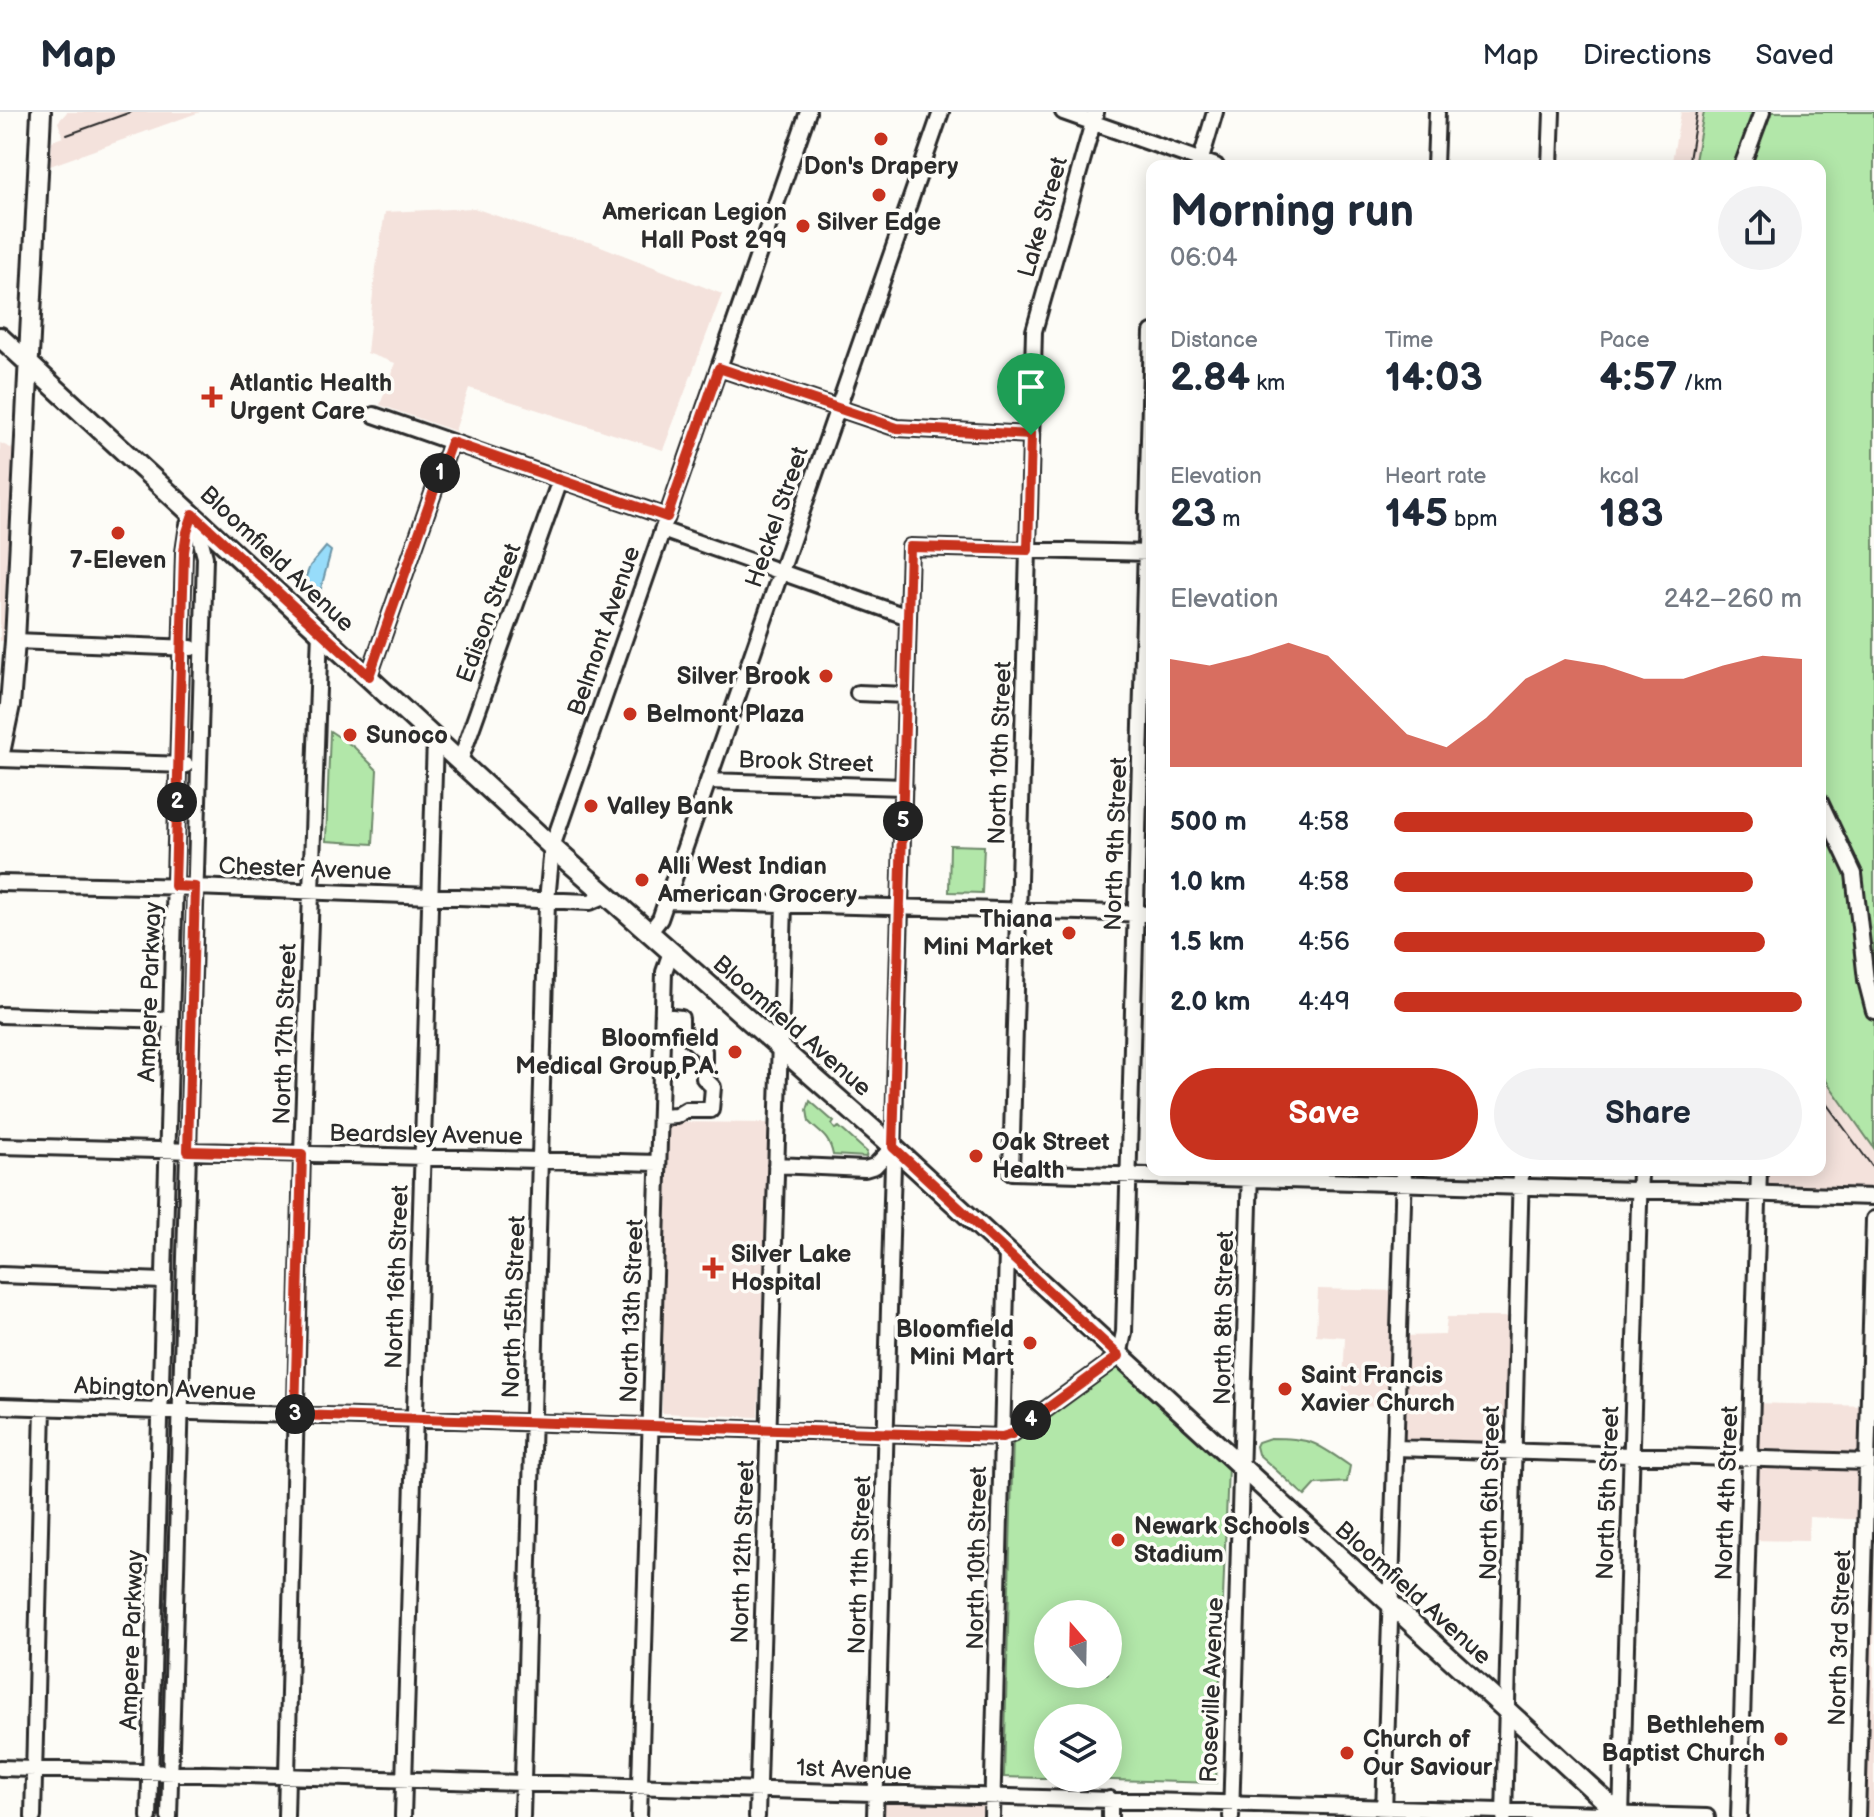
<!DOCTYPE html>
<html lang="en">
<head>
<meta charset="utf-8">
<style>
	:root { --surface:#fff; --page:#f2f2f3; --text:#1f2937; --muted:#747a83; --line:#e0e1e3; --accent:#c8321e }
	body { margin:0; font-family:"Balsamiq Sans",sans-serif; background:var(--page); color:var(--text); height:100vh; display:flex; flex-direction:column; font-size:30px; white-space:nowrap }
	* { box-sizing:border-box; margin:0 }
	p { font-size:26px; color:var(--muted) }
	.icon { flex:none; width:44px; height:44px; fill:none; stroke:currentColor; stroke-width:2; stroke-linecap:round; stroke-linejoin:round }
	.map { position:relative; flex:1; overflow:hidden }
	.drawer { position:absolute; left:1146px; top:48px; width:680px; height:1016px; display:flex; flex-direction:column; background:var(--surface); border-radius:16px; box-shadow:0 4px 20px #0003 }
	.drawer>* { flex:none }
	.needle { width:52px; rotate:340deg }
	.fabs { position:absolute; left:1034px; top:1488px; display:grid; gap:16px }
	.fabs a { display:grid; place-items:center; width:88px; height:88px; border-radius:50%; background:var(--surface); box-shadow:0 4px 20px #0003; font-size:40px }
	.pin { position:absolute; display:grid; place-items:center; width:68px; height:68px; color:#fff; margin:-82px -34px; border-radius:50% 50% 50% 0; rotate:-45deg; box-shadow:0 0 8px #0007 }
	.pin .icon { rotate:45deg }
	.km { position:absolute; width:40px; height:40px; margin:-20px; border-radius:50%; background:#222; color:#fff; font-size:22px; line-height:40px; text-align:center }
	.round { display:grid; place-items:center; flex:none; width:84px; height:84px; border-radius:42px; background:var(--page) }
	.head { display:flex; align-items:center; justify-content:space-between; height:136px; padding:0 24px }
	h1 { font-size:44px; font-weight:700; line-height:60px }
	.stats { display:grid; grid-template-columns:repeat(3,1fr); gap:12px; height:136px; padding:8px 24px }
	.stats div { display:grid; align-content:center }
	.stats b { font-size:40px; font-weight:700 }
	.stats small { font-size:22px; font-weight:400 }
	.stats p { font-size:22px }
	.chart { height:224px; padding:16px 24px }
	.chart p { display:flex; justify-content:space-between }
	.chart svg { width:100%; height:144px; margin-top:8px; fill:var(--accent); opacity:.7 }
	.button { display:flex; gap:16px; margin-top:auto; padding:16px 24px }
	.button a { flex:1; height:92px; border-radius:48px; background:var(--accent); color:#fff; font-size:32px; font-weight:700; line-height:92px; text-align:center }
	.button a+a { background:var(--page); color:var(--text) }
	ul { padding:0 24px; list-style:none; font-size:26px }
	li { display:grid; grid-template-columns:128px 96px 1fr; align-items:center; height:60px }
	li i { height:20px; border-radius:10px; background:var(--accent) }
	header { display:flex; align-items:center; gap:48px; box-sizing:border-box; height:112px; padding:0 40px; background:var(--surface); border-bottom:2px solid var(--line) }
	header strong { font-size:38px }
	nav { display:flex; gap:44px; margin-inline-start:auto; font-size:28px }
	.map>svg:first-child { display:block }
	.built { fill:#f4e2dc }
	.green { fill:#b2e7a9; stroke:#6e896a; stroke-width:2; fill-rule:evenodd }
	.water { fill:#97dcfa; stroke:#6c95a7; stroke-width:2 }
	.lines { fill:none; stroke-linecap:round; stroke-linejoin:round }
	.minor-casing { stroke:#2b2b2b; stroke-width:20 }
	.major-casing { stroke:#2b2b2b; stroke-width:24 }
	.minor { stroke:#fdfcf7; stroke-width:14 }
	.major { stroke:#fdfcf7; stroke-width:18 }
	.tram { stroke:#2b2b2b; stroke-width:2 }
	.route-casing { stroke:#fff; stroke-width:16 }
	.route { stroke:#c8321e; stroke-width:10 }
	.poi-dot { fill:#c8321e; stroke:#fdfcf7; stroke-width:3 }
	.labels { text-anchor:middle; dominant-baseline:central; stroke-width:7; stroke-linejoin:round; paint-order:stroke }
	.poi-label { font-size:24px; font-weight:bold; fill:#2b2b2b; stroke:#fdfcf7; text-anchor:start }
	.street-label { font-size:24px; fill:#2b2b2b; stroke:#fdfcf7 }
</style>
</head>
<body>
<header>
<strong>Map</strong>
<nav><a>Map</a><a>Directions</a><a>Saved</a></nav>
</header>
<div class="map">
<svg width="1874" height="1705" viewBox="0 0 1874 1705">
	<rect width="100%" height="100%" fill="#fdfcf7"/>
	<filter id="ink" filterUnits="userSpaceOnUse"><feTurbulence type="fractalNoise" baseFrequency=".0125" numOctaves="2"/><feDisplacementMap in="SourceGraphic" scale="16" xChannelSelector="R" yChannelSelector="G"/><feConvolveMatrix kernelMatrix="1 2 1 2 8 2 1 2 1" color-interpolation-filters="sRGB"/></filter>
	<g filter="url(#ink)">
		<path class="built" d="M67,0H200L50,54L52,29L63,25L58,10Z
			M1681,0H1704L1694,54H1671Z
			M474,96L547,121L593,131L722,182L663,338L469,276L455,319L380,293L395,251L367,241L375,162L385,100Z
			M0,331L13,337L3,529H0Z
			M1820,960L1874,1036V1705H1859L1869,1408L1809,1405L1808,1429L1749,1428L1754,1291L1868,1294L1874,1087L1760,1085L1761,1058H1820Z
			M663,1010L769,1011L758,1305L662,1301Z
			M1318,1177L1401,1179L1395,1295L1342,1294L1345,1225L1316,1223Z
			M1447,1205H1513L1510,1336L1395,1334L1401,1224L1445,1223Z
			M877,1680L991,1685V1705H877Z"/>
		<path class="green" d="M1704,0H1874V1036L1820,960V54H1694Z
			M330,619L354,635L377,658L373,732L326,729Z
			M950,733L984,734L982,781L949,780Z
			M810,989L834,1010L832,1013L835,1017L839,1015L867,1040L866,1045L833,1043C829,1023 819,1021 809,1010L807,998Z
			M1120,1250L1228,1354L1216,1671L1004,1665L1013,1325ZM1048,1502H1108V1562H1048ZM1048,1606H1108V1666H1048Z
			M1270,1326C1313,1326 1316,1331 1350,1354L1347,1370L1316,1372L1305,1384L1258,1342L1256,1334L1258,1330Z"/>
		<path class="water" d="M326,435L331,439L317,491L301,478L310,454Z"/>
		<g class="lines">
			<g class="minor-casing">
				<path id="minor" d="M1063,0L1216,54
					M1096,0L1034,219L1011,1060L1874,1085
					M1199,54L1215,0
					M1435,54L1437,0
					M1550,54L1552,0
					M1742,54L1762,0
					M719,256L897,316L1031,323
					M374,303L667,405
					M662,418L908,505
					M15,529L191,536
					M369,564L451,330
					M858,581L906,583
					M0,647L186,653
					M460,649L560,368
					M708,669L904,675
					M1820,690L1854,762L1866,868L1874,899
					M0,771L195,775L590,790L607,783
					M666,789L1152,802
					M649,821L660,807L941,0
					M0,903L171,908
					M660,1005L676,1004L686,998H711L713,975L704,966V939L681,918V906L663,904
					M0,1034L658,1051
					M776,1053L865,1057L875,1054L893,1035
					M0,1163L164,1169
					M0,1294L1002,1325L1012,1322L1119,1244L1124,1220L1152,220
					M1395,1336L1867,1350
					M0,1656L1707,1705
					M1384,1701L1404,1058
					M33,1705L43,1295
					M149,1705L184,440L188,413L193,402
					M169,1705L205,445L195,407
					M286,1705L302,1042L320,518
					M403,1705L435,626
					M522,1705L547,789L552,735L808,0
					M639,1705L664,860L671,840
					M757,1705L784,792
					M875,1705L910,435L1152,441
					M992,1705L1007,1140
					M1110,1705V1687
					M1231,1705L1250,1058
					M1504,1705L1521,1058
					M1621,1705L1640,1058
					M1739,1705L1759,1058
					M1857,1705L1874,1107"/>
			</g>
			<g class="major-casing">
				<path id="major" d="M0,225L552,735L893,1035L1623,1705
					M0,641L10,593L15,529L41,0"/>
			</g>
			<use href="#minor" class="minor"/>
			<use href="#major" class="major"/>
			<path class="tram" d="M67,23L131,0
				M1688,54L1697,0
				M1820,983L1874,1057"/>
		</g>
	</g>
	<g class="lines" filter="url(#ink)">
		<g class="route-casing">
			<path id="route" d="M719,256L897,316L1031,323L1028,438L910,435L893,1035L1119,1244L1012,1322L1002,1325L295,1303L302,1042L188,1039L195,775L175,774L184,440L187,420L193,402L369,564L451,330L667,405Z"/>
		</g>
		<use href="#route" class="route"/>
	</g>
	<g class="poi-dot">
		<circle cx="881" cy="27" r="8"/>
		<circle cx="879" cy="83" r="8"/>
		<circle cx="803" cy="114" r="8"/>
		<path d="M208 273h8v8h8v8h-8v8h-8v-8h-8v-8h8z"/>
		<circle cx="118" cy="421" r="8"/>
		<circle cx="826" cy="564" r="8"/>
		<circle cx="630" cy="602" r="8"/>
		<circle cx="350" cy="623" r="8"/>
		<circle cx="591" cy="694" r="8"/>
		<circle cx="642" cy="768" r="8"/>
		<circle cx="1069" cy="821" r="8"/>
		<circle cx="735" cy="940" r="8"/>
		<circle cx="976" cy="1044" r="8"/>
		<path d="M709 1144h8v8h8v8h-8v8h-8v-8h-8v-8h8z"/>
		<circle cx="1030" cy="1231" r="8"/>
		<circle cx="1285" cy="1277" r="8"/>
		<circle cx="1118" cy="1428" r="8"/>
		<circle cx="1781" cy="1627" r="8"/>
		<circle cx="1347" cy="1641" r="8"/>
	</g>
	<g class="labels">
		<g class="poi-label">
			<text x="881" y="54" text-anchor="middle">Don's Drapery</text>
			<text x="787" y="100" text-anchor="end">American Legion<tspan x="787" dy="28">Hall Post 299</tspan></text>
			<text x="879" y="110" text-anchor="middle">Silver Edge</text>
			<text x="230" y="271">Atlantic Health<tspan x="230" dy="28">Urgent Care</tspan></text>
			<text x="118" y="448" text-anchor="middle">7-Eleven</text>
			<text x="810" y="564" text-anchor="end">Silver Brook</text>
			<text x="646" y="602">Belmont Plaza</text>
			<text x="366" y="623">Sunoco</text>
			<text x="607" y="694">Valley Bank</text>
			<text x="658" y="754">Alli West Indian<tspan x="658" dy="28">American Grocery</tspan></text>
			<text x="1053" y="807" text-anchor="end">Thiana<tspan x="1053" dy="28">Mini Market</tspan></text>
			<text x="719" y="926" text-anchor="end">Bloomfield<tspan x="719" dy="28">Medical Group,P.A.</tspan></text>
			<text x="992" y="1030">Oak Street<tspan x="992" dy="28">Health</tspan></text>
			<text x="731" y="1142">Silver Lake<tspan x="731" dy="28">Hospital</tspan></text>
			<text x="1014" y="1217" text-anchor="end">Bloomfield<tspan x="1014" dy="28">Mini Mart</tspan></text>
			<text x="1301" y="1263">Saint Francis<tspan x="1301" dy="28">Xavier Church</tspan></text>
			<text x="1134" y="1414">Newark Schools<tspan x="1134" dy="28">Stadium</tspan></text>
			<text x="1765" y="1613" text-anchor="end">Bethlehem<tspan x="1765" dy="28">Baptist Church</tspan></text>
			<text x="1363" y="1627">Church of<tspan x="1363" dy="28">Our Saviour</tspan></text>
		</g>
		<g class="street-label">
			<text transform="translate(1043 105) rotate(-74)">Lake Street</text>
			<text transform="translate(777 405) rotate(-71)">Heckel Street</text>
			<text transform="translate(277 447) rotate(43)">Bloomfield Avenue</text>
			<text transform="translate(489 501) rotate(-70)">Edison Street</text>
			<text transform="translate(604 519) rotate(-71)">Belmont Avenue</text>
			<text transform="translate(1000 641) rotate(-88)">North 10th Street</text>
			<text transform="translate(806 650) rotate(2)">Brook Street</text>
			<text transform="translate(1116 732) rotate(-88)">North 9th Street</text>
			<text transform="translate(305 757) rotate(2)">Chester Avenue</text>
			<text transform="translate(150 880) rotate(-88)">Ampere Parkway</text>
			<text transform="translate(792 914) rotate(41)">Bloomfield Avenue</text>
			<text transform="translate(285 922) rotate(-88)">North 17th Street</text>
			<text transform="translate(426 1023) rotate(1)">Beardsley Avenue</text>
			<text transform="translate(397 1165) rotate(-88)">North 16th Street</text>
			<text transform="translate(514 1195) rotate(-88)">North 15th Street</text>
			<text transform="translate(632 1199) rotate(-88)">North 13th Street</text>
			<text transform="translate(1224 1206) rotate(-89)">North 8th Street</text>
			<text transform="translate(165 1277) rotate(2)">Abington Avenue</text>
			<text transform="translate(1490 1381) rotate(-89)">North 6th Street</text>
			<text transform="translate(1608 1381) rotate(-88)">North 5th Street</text>
			<text transform="translate(1727 1381) rotate(-88)">North 4th Street</text>
			<text transform="translate(743 1440) rotate(-88)">North 12th Street</text>
			<text transform="translate(977 1446) rotate(-89)">North 10th Street</text>
			<text transform="translate(860 1453) rotate(-88)">North 11th Street</text>
			<text transform="translate(1413 1481) rotate(42)">Bloomfield Avenue</text>
			<text transform="translate(1840 1526) rotate(-88)">North 3rd Street</text>
			<text transform="translate(132 1528) rotate(-88)">Ampere Parkway</text>
			<text transform="translate(1212 1578) rotate(-88)">Roseville Avenue</text>
			<text transform="translate(854 1658) rotate(2)">1st Avenue</text>
		</g>
	</g>
</svg>
<div class="fabs">
<a><svg class="needle" viewBox="-14 -14 28 28"><path d="M0-13l5 13h-10z" fill="#e53935"/><path d="M0 13l5-13h-10z" fill="#747a83"/></svg></a>
<a><svg class="icon" aria-label="layers" viewBox="0 0 24 24"><path d="M12 4l9 5-9 5-9-5zM3 14l9 5 9-5"/></svg></a>
</div>
<div class="pin" style="left:1031px;top:323px;background:#1e9e55"><svg class="icon" aria-label="arrive" viewBox="0 0 24 24"><path d="M6 21V4h12l-3 4 3 4H6"/></svg></div>
<b class="km" style="left:440px;top:361px">1</b>
<b class="km" style="left:177px;top:690px">2</b>
<b class="km" style="left:295px;top:1302px">3</b>
<b class="km" style="left:1031px;top:1308px">4</b>
<b class="km" style="left:903px;top:709px">5</b>
<section class="drawer">
<div class="head"><div><h1>Morning run</h1><p>06:04</p></div><a class="round"><svg class="icon" aria-label="share" viewBox="0 0 24 24"><path d="M12 15V3M7 8l5-5 5 5M5 13v7h14v-7"/></svg></a></div>
<div class="stats">
<div><p>Distance</p><b>2.84<small> km</small></b></div>
<div><p>Time</p><b>14:03</b></div>
<div><p>Pace</p><b>4:57<small> /km</small></b></div>
</div>
<div class="stats">
<div><p>Elevation</p><b>23<small> m</small></b></div>
<div><p>Heart rate</p><b>145<small> bpm</small></b></div>
<div><p>kcal</p><b>183</b></div>
</div>
<div class="chart"><p><span>Elevation</span>242–260 m</p>
<svg viewBox="0 0 160 44" preserveAspectRatio="none"><path d="M0 44V11L10 13L20 10L30 6L40 10L50 22L60 34L70 38L80 29L90 17L100 11L110 13L120 17L130 17L140 13L150 10L160 11V44z"/></svg>
</div>
<ul>
<li><b>500 m</b>4:58<i style="width:88%"></i></li>
<li><b>1.0 km</b>4:58<i style="width:88%"></i></li>
<li><b>1.5 km</b>4:56<i style="width:91%"></i></li>
<li><b>2.0 km</b>4:49<i style="width:100%"></i></li>
</ul>
<div class="button"><a>Save</a><a>Share</a></div>
</section>
</div>
</body>
</html>
